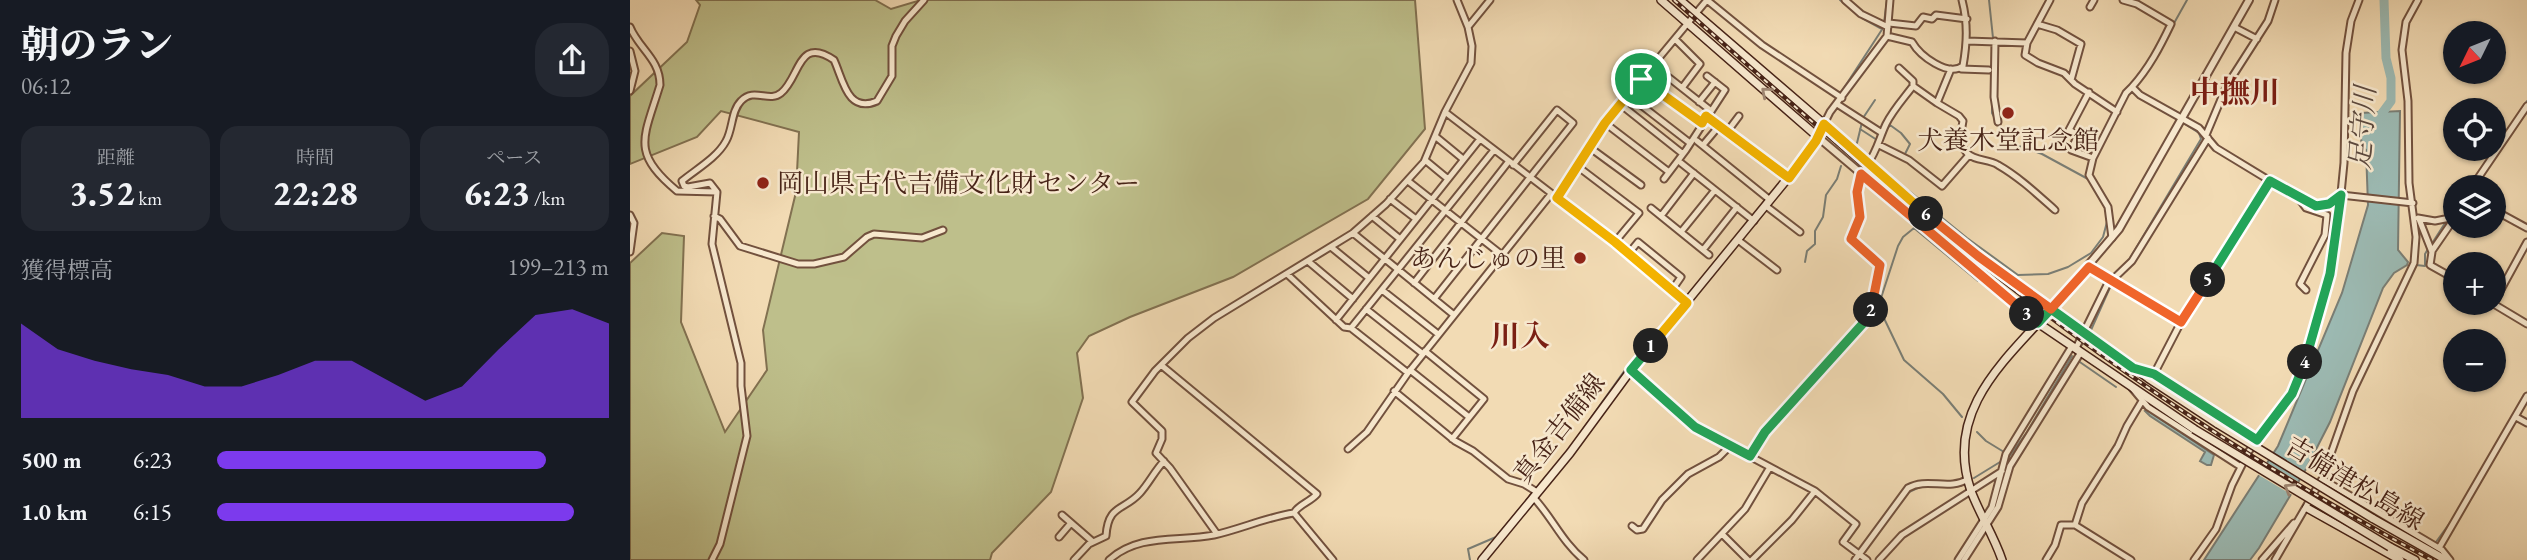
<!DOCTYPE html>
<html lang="ja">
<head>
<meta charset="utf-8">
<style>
	:root { --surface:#171b24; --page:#242831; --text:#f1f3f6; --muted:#9ea1a6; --accent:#7c3aed }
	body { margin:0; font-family:"EB Garamond","Noto Serif JP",serif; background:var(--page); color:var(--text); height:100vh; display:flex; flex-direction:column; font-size:26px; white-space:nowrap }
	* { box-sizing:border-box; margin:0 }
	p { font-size:23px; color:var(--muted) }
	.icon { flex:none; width:38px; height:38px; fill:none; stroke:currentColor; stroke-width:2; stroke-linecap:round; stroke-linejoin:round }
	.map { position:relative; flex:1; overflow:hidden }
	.side { display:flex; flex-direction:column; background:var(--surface); width:630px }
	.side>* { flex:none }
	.needle { width:46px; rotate:227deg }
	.fabs { position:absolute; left:1813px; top:21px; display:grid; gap:14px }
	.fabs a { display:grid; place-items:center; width:63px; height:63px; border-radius:50%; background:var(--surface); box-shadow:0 2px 5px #0004; font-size:35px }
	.pin { position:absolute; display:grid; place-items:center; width:60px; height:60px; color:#fff; margin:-30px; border:4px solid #fff; border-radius:50%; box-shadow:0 2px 7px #0007 }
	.km { position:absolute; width:35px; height:35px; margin:-18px; border-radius:50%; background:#222; color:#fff; font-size:19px; line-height:35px; text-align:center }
	.round { display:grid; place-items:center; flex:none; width:74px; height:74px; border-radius:28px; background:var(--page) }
	.overview { display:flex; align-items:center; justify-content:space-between; height:119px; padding:0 21px }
	h1 { font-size:38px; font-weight:800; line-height:52px }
	.metrics { display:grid; grid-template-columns:repeat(3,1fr); gap:10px; height:119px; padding:7px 21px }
	.metrics div { display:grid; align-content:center; border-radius:18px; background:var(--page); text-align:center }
	.metrics b { font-size:35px; font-weight:800 }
	.metrics small { font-size:19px; font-weight:400 }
	.metrics p { font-size:19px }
	.chart { height:196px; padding:14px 21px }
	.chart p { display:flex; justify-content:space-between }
	.chart svg { width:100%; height:126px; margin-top:7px; fill:var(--accent); opacity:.7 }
	ul { padding:0 21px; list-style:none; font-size:23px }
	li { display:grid; grid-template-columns:112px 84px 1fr; align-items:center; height:52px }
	li i { height:18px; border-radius:9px; background:var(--accent) }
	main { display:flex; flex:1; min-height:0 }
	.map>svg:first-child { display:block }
	.green { fill:#bebf8b; stroke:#827151; stroke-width:2 }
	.water { fill:#9cbab3; stroke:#7a7e75; stroke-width:2 }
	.pier { fill:#f2dbb4 }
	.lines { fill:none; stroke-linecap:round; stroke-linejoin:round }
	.stream { stroke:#7a7e75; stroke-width:2 }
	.river { stroke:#9cbab3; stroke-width:9 }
	.minor-casing { stroke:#72513e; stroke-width:9 }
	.tertiary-casing { stroke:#72513e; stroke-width:10 }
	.secondary-casing { stroke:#472317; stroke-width:10 }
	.minor { stroke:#f7e8ce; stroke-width:5 }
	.tertiary { stroke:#f7e8ce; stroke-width:6 }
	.secondary { stroke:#f7e8ce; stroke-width:7 }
	.rail-casing { stroke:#472317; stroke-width:4.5 }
	.rail { stroke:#f7e8ce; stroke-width:2; stroke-dasharray:5; stroke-linecap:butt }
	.secondary-bridge-casing { stroke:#472317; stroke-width:10; stroke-linecap:butt }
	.secondary-bridge { stroke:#f7e8ce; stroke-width:7 }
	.oneway { stroke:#9f8672 }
	.split-1-casing { stroke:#fff; stroke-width:14 }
	.split-2-casing { stroke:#fff; stroke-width:14 }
	.split-3-casing { stroke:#fff; stroke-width:14 }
	.split-4-casing { stroke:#fff; stroke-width:14 }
	.split-5-casing { stroke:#fff; stroke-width:14 }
	.split-6-casing { stroke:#fff; stroke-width:14 }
	.split-7-casing { stroke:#fff; stroke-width:14 }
	.split-1 { stroke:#f5b400; stroke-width:9 }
	.split-2 { stroke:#22a559; stroke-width:9 }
	.split-3 { stroke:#f0652b; stroke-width:9 }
	.split-4 { stroke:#22a559; stroke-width:9 }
	.split-5 { stroke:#22a559; stroke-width:9 }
	.split-6 { stroke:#f0652b; stroke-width:9 }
	.split-7 { stroke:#f5b400; stroke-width:9 }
	.poi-dot { fill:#8f2418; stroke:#f7e8ce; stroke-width:2.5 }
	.labels { text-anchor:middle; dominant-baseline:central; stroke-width:5; stroke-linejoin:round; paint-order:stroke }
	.poi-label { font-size:26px; fill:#472317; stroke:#f7e8ce }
	.street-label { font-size:26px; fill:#472317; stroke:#f7e8ce }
	.water-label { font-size:28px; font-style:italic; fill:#5c493e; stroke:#f7e8ce }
	.quarter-label { font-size:30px; font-weight:bold; fill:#7a1f14; stroke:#f7e8ce }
</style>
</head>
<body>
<main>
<section class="side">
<div class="overview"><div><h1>朝のラン</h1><p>06:12</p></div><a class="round"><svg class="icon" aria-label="share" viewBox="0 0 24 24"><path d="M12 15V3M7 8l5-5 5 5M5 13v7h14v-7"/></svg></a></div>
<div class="metrics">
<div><p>距離</p><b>3.52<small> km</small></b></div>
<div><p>時間</p><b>22:28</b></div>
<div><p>ペース</p><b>6:23<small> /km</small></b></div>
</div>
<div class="chart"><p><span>獲得標高</span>199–213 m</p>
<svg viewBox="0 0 160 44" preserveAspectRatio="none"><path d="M0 44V11L10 20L20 24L30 27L40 29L50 33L60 33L70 29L80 24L90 24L100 31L110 38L120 33L130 20L140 8L150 6L160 11V44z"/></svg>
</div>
<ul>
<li><b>500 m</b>6:23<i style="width:84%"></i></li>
<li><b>1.0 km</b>6:15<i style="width:91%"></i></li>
</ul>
</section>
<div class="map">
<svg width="1897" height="560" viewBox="0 0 1897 560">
	<rect width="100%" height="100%" fill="#f2dbb4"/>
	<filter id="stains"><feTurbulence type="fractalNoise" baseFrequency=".00286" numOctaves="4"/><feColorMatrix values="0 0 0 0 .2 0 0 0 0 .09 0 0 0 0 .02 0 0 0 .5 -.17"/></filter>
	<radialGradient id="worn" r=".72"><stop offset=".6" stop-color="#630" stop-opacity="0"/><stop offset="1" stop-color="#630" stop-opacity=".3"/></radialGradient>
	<path class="green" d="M66,0H245L261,9L291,0H785L795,129L738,199L603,277L500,317L459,336L447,353L453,398L421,492L362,553L360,560H0V263L32,233L54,236L51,322L95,432L137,370L133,330L166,192L169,132L91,111L67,137L0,164V96L57,42L70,5Z"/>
	<path class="water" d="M1770,111L1768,250L1778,262L1777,265L1764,273L1753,288L1700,422L1676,469L1629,548L1620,560H1574L1648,446L1712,293L1738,205L1736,150L1732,146L1728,116L1730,113Z
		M1517,410L1584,455L1581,465H1577L1570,461L1575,452L1520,416L1515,411Z"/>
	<path class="pier" d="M1634,461L1672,484L1664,496L1627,474Z"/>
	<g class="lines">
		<path class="stream" d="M1210,0L1228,15
			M1359,0L1363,38
			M1232,18L1252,29
			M1254,23L1257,0
			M1543,25L1557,0
			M1362,82V113L1376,139L1386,145L1412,154L1458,179
			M1210,94L1253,28
			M1518,103L1545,118
			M1230,129L1247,140
			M1257,129L1260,125L1271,133L1280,144L1274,156
			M1227,143L1233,118L1245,100
			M1165,164L1175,148
			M1296,170L1308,180
			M1839,187L1897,101
			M1279,191L1337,238L1388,275L1418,274L1438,267L1461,253L1473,237L1477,222
			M1474,204L1477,216
			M1820,215L1825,208
			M1801,245L1817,220
			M1499,260L1571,139L1569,133L1555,124
			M1175,262L1177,251L1185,244V231L1193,217L1196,195L1207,179L1211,166
			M1786,265L1795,266V254L1798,249
			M1461,330L1482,283
			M1451,346L1456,338
			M1444,358L1486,387
			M1332,417L1313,394L1274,360L1251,312V298L1268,246L1273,237L1284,228L1348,281
			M953,429L995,370L1035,323
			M1347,432L1356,441L1374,452
			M1379,457L1397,432L1442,356
			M1344,478L1370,462
			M1372,483L1378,465
			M1279,492L1292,486H1331
			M1806,542L1822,520
			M840,560L838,549L866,537L920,472"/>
		<path class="river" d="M1750,120V116L1761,101V78L1756,58L1754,0"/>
		<g class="minor-casing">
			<path id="minor" d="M1077,0L1132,45L1212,98
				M1215,0L1231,14L1258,27
				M1420,0L1397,43L1395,55L1408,63L1434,73L1445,84L1487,112
				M1493,0L1507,4L1541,24C1530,47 1519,68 1502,87
				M1460,7L1464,0
				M1259,23L1286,26L1293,17L1302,19L1306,15L1337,19
				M1407,24L1427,30L1451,44L1441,80
				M0,27C9,49 30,59 30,85C14,138 0,152 47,191L87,192
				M838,27L860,0
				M1604,27L1627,39
				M1257,36L1282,42C1290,56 1318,77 1333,66C1337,43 1338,23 1332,0
				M1045,39L1070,64L1052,88
				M1337,41L1397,43
				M1365,41L1364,97L1368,122
				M0,51L5,71L0,91
				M1023,65L1080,110
				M1269,68L1283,81V86
				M1331,69L1359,70
				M1011,79L1072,123
				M1459,92L1439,130L1448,135L1441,150L1463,158
				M998,95L1060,143
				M1069,102L1085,82
				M1307,103L1329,116L1333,121C1331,132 1328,144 1337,153C1344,161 1359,159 1368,165C1389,177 1407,194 1425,210
				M990,104L1053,154
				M1207,104L1252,133
				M815,112L985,242L1057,303
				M1076,116L1159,178
				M975,123L1039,172
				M1194,124L1200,112L1257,36L1260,0
				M1097,132L1109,116
				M1576,135L1597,85L1638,21L1645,0
				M805,136L833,159
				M1067,141L1140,200
				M1073,145L1089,126
				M1249,145L1279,160L1312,186L1339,155
				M959,147L1011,185
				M795,160L818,179
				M1051,163L1124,221
				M1237,165C1247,151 1249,139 1256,124C1263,110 1274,98 1283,86L1307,103L1321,69
				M947,166L1009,213L985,242
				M1034,179L1056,150L1095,90L1077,76
				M778,181L872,255
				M1842,187L1897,106
				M927,198L975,123L1077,0
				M760,199L786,219
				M1670,200L1676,208L1697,215L1695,235L1670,284L1676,290
				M1136,206L1170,232
				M1021,208L1079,255
				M1864,210L1897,228
				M0,215L4,223L0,252
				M84,216L90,219L110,246L168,264H184L214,257L237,237L244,234L292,238L313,230
				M742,216L770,239
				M1031,216L1064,173
				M1788,218L1805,221L1825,217
				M1789,219L1802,252L1800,265L1825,279
				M1051,232L1085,190
				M723,233L824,315
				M1482,238L1478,207L1459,175L1463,158L1496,93L1502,87L1510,95L1569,128L1586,148L1678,204L1693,207L1711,195L1783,203
				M1108,240L1147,270
				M701,247L739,278
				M1073,250L1107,207
				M1802,251L1824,219
				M999,253L1008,242L1051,277L1042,290
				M679,262L723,299
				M1459,267L1551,322L1585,270L1640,181
				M657,274L714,327L721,328L778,373L921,194
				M784,283L879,161
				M752,290L808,334
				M804,299L943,123L927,110L883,165
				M1862,303L1897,324
				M1863,304L1897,242
				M736,309L793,354
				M706,320L850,139
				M721,328L864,150
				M1446,348L1477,285L1502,261L1578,138
				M795,351L854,399L822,439
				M1506,368L1524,374L1627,440
				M780,370L839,417
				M1001,370L1065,427L1185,491L1162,520L1122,560
				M1524,374L1551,322
				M1502,388L1518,407L1611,467
				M764,391L825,441L843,451L878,479L894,484L907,492
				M1886,417L1897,423
				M718,449L737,432L778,373
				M1120,456L1135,431L1239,315L1250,265L1221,239L1230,217L1227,192L1231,174
				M1692,479L1812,550L1820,560
				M1185,491L1226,524L1213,542L1237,560
				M903,497C922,517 932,542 954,560
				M664,513L703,560
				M432,515L463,542
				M1445,525L1501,560
				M1002,526L1007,530L1013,529L1032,500L1058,474L1089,457L1100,446
				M587,534L540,468L526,453L532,439V431L502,402L525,371L558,338L584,318L723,233L756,204L794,162L815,112L841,63L842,46L838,27L827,0
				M1092,534L1118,560
				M429,537L441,523
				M1809,548L1897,396
				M82,560L90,544L117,436L111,386V363L82,244L87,192L80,183L58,187L54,186L52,181C65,170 87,158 96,141C103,129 101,111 111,101C124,87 139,103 151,93C170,78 168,35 204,60C213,79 217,114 247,101L262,76V46L266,36L275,21L294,0
				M444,560L459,544L476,536C478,504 494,511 510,493C519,483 524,472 534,461
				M479,560C509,533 547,542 584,535C611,529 637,517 664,513C668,505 680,502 687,494L531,365
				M1067,560L1115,509L1140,467
				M1225,560L1278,488C1297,477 1319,491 1338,479
				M1249,560L1272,535L1372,471
				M1328,560L1362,507L1376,454L1442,346
				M1334,560L1368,507L1380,466L1451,352
				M1416,560L1425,545L1431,525H1445L1452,503L1488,446L1497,426L1512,401
				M1564,560L1586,529L1602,485L1619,451L1663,394L1677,355L1694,297L1707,234L1714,163L1716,53L1721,21L1729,0
				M1632,560L1664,523
				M1645,560L1692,479L1723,391L1784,263L1786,237L1779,183L1778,101L1772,50L1776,22L1788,0"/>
		</g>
		<g class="tertiary-casing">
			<path id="tertiary" d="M1194,124C1265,191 1339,256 1421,309L1489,229L1619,0
				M1188,137L1408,323"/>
		</g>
		<g class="secondary-casing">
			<path id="secondary" d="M1031,0L1188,137
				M1408,323L1564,429
				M1677,508L1770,560
				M1742,518L1816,560
				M1760,547L1785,560
				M852,560L940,453L1001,370L1171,162L1194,124L1050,0
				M1372,560C1364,536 1350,515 1341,491C1314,412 1373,362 1421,309L1518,378L1588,424"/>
		</g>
		<use href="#minor" class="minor"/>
		<use href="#tertiary" class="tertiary"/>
		<use href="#secondary" class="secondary"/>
		<g class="rail-casing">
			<path id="rail" d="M1044,0C1163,105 1282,212 1408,308C1532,402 1664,487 1802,560"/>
		</g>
		<use href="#rail" class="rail"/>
		<g class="secondary-bridge-casing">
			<path id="secondary-bridge" d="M1588,424L1742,518
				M1564,429L1760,547"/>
		</g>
		<use href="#secondary-bridge" class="secondary-bridge"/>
	</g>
	<defs><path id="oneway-chevron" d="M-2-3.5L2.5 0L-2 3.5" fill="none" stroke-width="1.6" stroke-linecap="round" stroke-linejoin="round" transform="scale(1.75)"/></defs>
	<g class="oneway">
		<use href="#oneway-chevron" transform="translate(1136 92) rotate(-139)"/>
		<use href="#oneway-chevron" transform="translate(1659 488) rotate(-149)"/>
	</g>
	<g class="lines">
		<g class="split-1-casing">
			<path id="split-1" d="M1011,79L975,123L927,198L985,242L1057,303L1021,346"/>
		</g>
		<g class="split-2-casing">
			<path id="split-2" d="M1021,346L1001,370L1065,427L1120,456L1135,432L1237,319L1241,310"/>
		</g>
		<g class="split-3-casing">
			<path id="split-3" d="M1241,310L1250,265L1221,239L1230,217L1227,192L1231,174L1397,314"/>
		</g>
		<g class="split-4-casing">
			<path id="split-4" d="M1397,314L1408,323L1421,309L1503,368L1524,374L1627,440L1662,394L1675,362"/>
		</g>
		<g class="split-5-casing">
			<path id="split-5" d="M1578,280L1640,181L1686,206L1699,204L1711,195L1700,274L1675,362"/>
		</g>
		<g class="split-6-casing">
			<path id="split-6" d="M1296,214L1348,256L1421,309L1459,267L1551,322L1578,280"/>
		</g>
		<g class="split-7-casing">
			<path id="split-7" d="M1011,79L1072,123L1076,116L1159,178L1186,141L1194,124L1296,214"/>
		</g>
		<use href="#split-1" class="split-1"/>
		<use href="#split-2" class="split-2"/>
		<use href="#split-3" class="split-3"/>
		<use href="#split-4" class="split-4"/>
		<use href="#split-5" class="split-5"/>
		<use href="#split-6" class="split-6"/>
		<use href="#split-7" class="split-7"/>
	</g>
	<g class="poi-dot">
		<circle cx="1378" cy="113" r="7"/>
		<circle cx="133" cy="183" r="7"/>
		<circle cx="950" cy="258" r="7"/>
	</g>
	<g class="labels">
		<g class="poi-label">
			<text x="1378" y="140">犬養木堂記念館</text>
			<text x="147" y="183" text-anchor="start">岡山県古代吉備文化財センター</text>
			<text x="936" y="258" text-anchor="end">あんじゅの里</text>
		</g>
		<g class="street-label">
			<text transform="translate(929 428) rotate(-52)">真金吉備線</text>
			<text transform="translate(1725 483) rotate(31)">吉備津松島線</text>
		</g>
		<g class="water-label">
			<text transform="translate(1732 128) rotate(-86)">足守川</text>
		</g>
		<g class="quarter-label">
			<text x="1605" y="91">中撫川</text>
			<text x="890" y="335">川入</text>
		</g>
	</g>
	<rect width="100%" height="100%" filter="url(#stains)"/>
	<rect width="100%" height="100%" fill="url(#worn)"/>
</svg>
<div class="fabs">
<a><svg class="needle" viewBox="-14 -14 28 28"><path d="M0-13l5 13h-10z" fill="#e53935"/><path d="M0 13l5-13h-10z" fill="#9ea1a6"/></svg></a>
<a><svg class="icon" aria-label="locate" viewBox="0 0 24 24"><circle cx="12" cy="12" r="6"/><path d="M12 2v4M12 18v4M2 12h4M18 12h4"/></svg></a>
<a><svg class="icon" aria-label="layers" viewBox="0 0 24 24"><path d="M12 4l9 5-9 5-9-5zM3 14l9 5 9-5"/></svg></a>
<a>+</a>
<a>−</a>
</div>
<div class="pin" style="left:1011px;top:79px;background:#1e9e55"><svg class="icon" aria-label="arrive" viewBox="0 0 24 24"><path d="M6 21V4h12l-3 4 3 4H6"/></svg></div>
<b class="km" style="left:1021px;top:346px">1</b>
<b class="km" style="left:1241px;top:310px">2</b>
<b class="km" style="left:1397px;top:314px">3</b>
<b class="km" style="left:1675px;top:362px">4</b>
<b class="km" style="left:1578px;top:280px">5</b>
<b class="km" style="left:1296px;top:214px">6</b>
</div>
</main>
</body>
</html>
